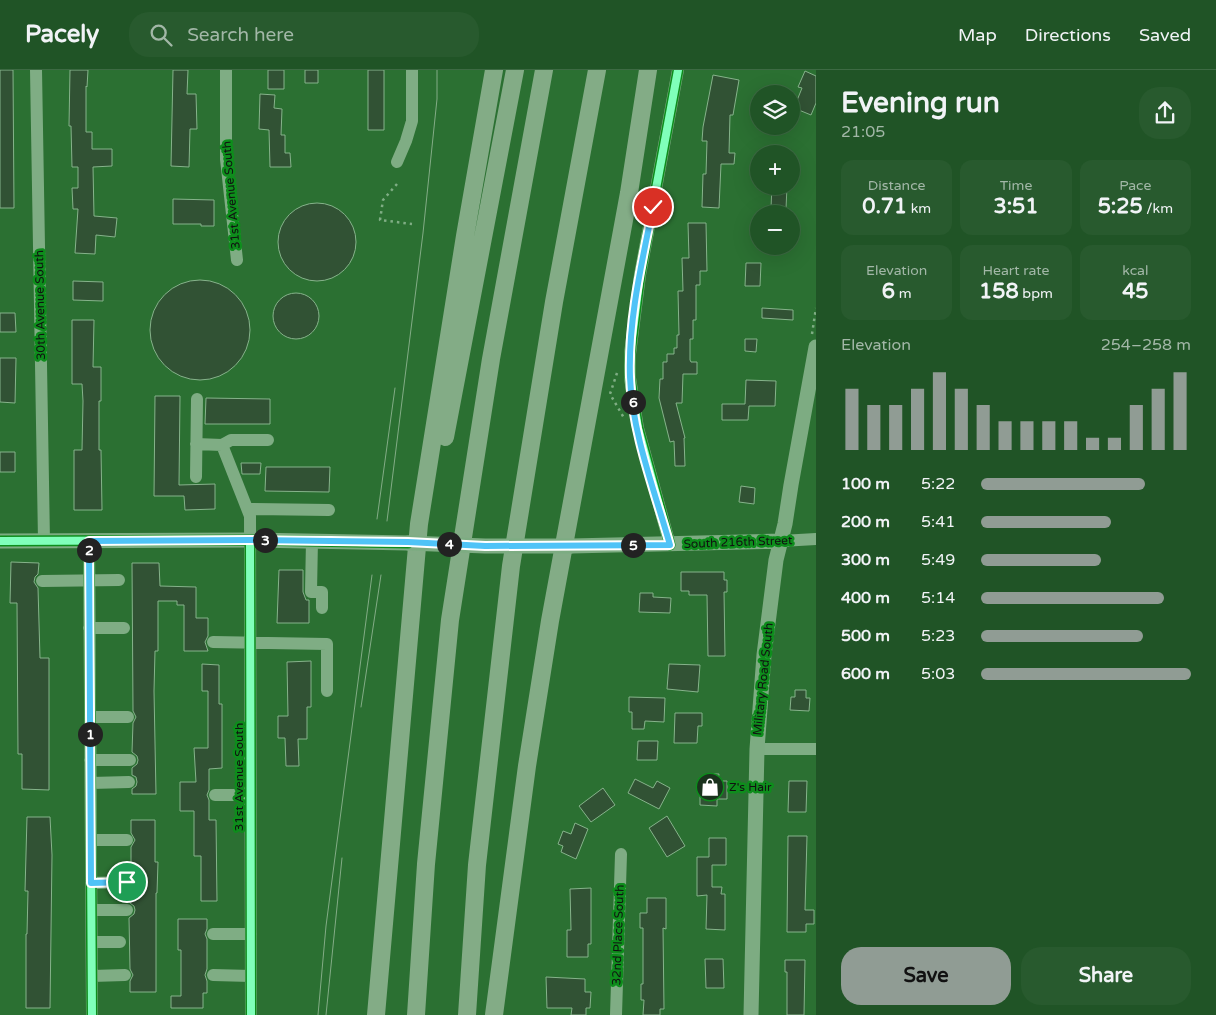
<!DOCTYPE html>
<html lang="en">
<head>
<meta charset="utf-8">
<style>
	:root { --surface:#205426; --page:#285a2e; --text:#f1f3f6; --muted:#a2b7a7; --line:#3d6a43; --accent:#909c94 }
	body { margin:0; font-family:"Varela Round",sans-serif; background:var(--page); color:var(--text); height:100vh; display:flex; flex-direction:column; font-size:19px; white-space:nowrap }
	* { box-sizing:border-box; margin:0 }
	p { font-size:16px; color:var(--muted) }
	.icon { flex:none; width:28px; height:28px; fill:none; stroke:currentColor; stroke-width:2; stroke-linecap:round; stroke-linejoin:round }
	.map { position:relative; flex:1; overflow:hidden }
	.drawer { display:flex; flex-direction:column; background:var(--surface); width:400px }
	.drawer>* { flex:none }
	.controls { position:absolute; left:750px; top:15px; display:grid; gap:10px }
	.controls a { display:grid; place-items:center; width:50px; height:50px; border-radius:50%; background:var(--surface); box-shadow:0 5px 20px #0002,0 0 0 1px var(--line); font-size:25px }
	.pin { position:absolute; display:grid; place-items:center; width:42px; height:42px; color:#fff; margin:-21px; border:2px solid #fff; border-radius:50%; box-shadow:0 1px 5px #0007 }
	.km { position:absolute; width:25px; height:25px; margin:-12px; border-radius:50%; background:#222; color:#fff; font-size:14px; line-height:25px; text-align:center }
	.round { display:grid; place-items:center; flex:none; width:52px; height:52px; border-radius:20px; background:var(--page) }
	.head { display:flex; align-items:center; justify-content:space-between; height:85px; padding:0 25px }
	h1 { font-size:28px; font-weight:700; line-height:38px }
	.stats { display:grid; grid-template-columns:repeat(3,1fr); gap:8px; height:85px; padding:5px 25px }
	.stats div { display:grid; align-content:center; border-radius:12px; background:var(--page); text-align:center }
	.stats b { font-size:21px; font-weight:700 }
	.stats small { font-size:14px; font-weight:400 }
	.stats p { font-size:14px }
	.chart { height:140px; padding:10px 25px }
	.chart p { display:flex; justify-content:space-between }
	.chart svg { width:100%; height:90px; margin-top:5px; stroke:var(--accent); stroke-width:6 }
	.cta { display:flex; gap:10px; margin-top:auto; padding:10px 25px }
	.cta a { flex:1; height:58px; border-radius:20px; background:var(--accent); color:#111; font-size:20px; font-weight:700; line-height:58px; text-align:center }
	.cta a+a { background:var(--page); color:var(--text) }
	ul { padding:0 25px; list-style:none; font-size:16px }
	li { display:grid; grid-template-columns:80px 60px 1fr; align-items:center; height:38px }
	li i { height:12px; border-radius:6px; background:var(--accent) }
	header { display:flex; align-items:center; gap:30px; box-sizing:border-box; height:70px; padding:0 25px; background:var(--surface); border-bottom:1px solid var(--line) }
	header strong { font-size:24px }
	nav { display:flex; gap:28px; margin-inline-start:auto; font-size:18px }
	.search { width:350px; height:45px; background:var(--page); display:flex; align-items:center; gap:12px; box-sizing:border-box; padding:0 18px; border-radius:20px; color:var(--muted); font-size:19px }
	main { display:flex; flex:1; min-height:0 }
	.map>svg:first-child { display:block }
	.building { fill:#315234; stroke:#86b38b }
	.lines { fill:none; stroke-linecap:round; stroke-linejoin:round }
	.path { stroke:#7fad84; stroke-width:2.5; stroke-dasharray:2.5 4; stroke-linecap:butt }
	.minor { stroke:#7fad84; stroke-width:12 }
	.major { stroke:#7dac82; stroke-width:15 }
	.highway { stroke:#83ac86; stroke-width:18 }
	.tram { stroke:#83ac86; stroke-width:1 }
	.major-bridge { stroke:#7dac82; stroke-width:15 }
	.cycleway-casing { stroke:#0e8d1c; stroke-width:11 }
	.cycleway { stroke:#80ffba; stroke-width:8 }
	.route-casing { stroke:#fff; stroke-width:10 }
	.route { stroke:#4fc3f7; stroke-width:6 }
	.labels { text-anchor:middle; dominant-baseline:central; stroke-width:5; stroke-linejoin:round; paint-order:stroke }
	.street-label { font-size:12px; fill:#111; stroke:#0e8d1c }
	.poi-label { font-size:12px; fill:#111; stroke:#0e8d1c; text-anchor:start }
</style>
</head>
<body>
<header>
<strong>Pacely</strong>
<div class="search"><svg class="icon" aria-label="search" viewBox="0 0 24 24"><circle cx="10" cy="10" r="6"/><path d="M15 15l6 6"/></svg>Search here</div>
<nav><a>Map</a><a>Directions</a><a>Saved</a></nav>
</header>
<main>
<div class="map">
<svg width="816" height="945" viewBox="0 0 816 945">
	<rect width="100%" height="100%" fill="#2b7032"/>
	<path class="building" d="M0,0H13L14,138H0Z
		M70,0H88L87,17L86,16V62H92V79H112V96L93,97L94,146L117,148L115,167L96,165L95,184L75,183L78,139H73L72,118H78V97H72L71,56H69Z
		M173,0H188L187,24H196L197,59H190L189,97L171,96Z
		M268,0H284V19H268Z
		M305,0H318V13H305Z
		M368,0H384V60H368Z
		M805,1L816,6V33L811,45L794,38L802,18L798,17Z
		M713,5L739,10L733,45H730L729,83H735L734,94H721L719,138L702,137L703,104H706L707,71H702L703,57Z
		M260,24L275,25L274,38L282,39L281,65H285V83H290L291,97H270L269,60L259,59Z
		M772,116H787L786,139L771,138Z
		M173,129L214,130V156H201V154H173Z
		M278 172a39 39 0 1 1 78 0a39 39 0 1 1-78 0Z
		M688,153H706L707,201H700V215H696V250H693V269H690V290L691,292H697V304H683L682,333H676L685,368H684L685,396H675L674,371L670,372L659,328L660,309H663V292H667V284H674V278H677V265H679L678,221H683L682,188H689Z
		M746,193H761L760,216H745Z
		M150 260a50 50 0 1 1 100 0a50 50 0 1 1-100 0Z
		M73,211L103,212V231L73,230Z
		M273 246a23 23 0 1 1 46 0a23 23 0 1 1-46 0Z
		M762,238L793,240V250L762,248Z
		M0,243H15L16,262H0Z
		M72,250H94L93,297H101V331H99V380H101L102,440H74V380H82L83,331L82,314H72Z
		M745,269H757L756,282L745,281Z
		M0,288H16L15,333L0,332Z
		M746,310L776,311L775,336H749L748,350H722V334H745Z
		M155,326H180L179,415L215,414V439L185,440L184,426H154Z
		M206,328L270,329V354H205Z
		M0,382H15V402H0Z
		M241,393H261L260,404H242Z
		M266,397H330L329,422L265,421Z
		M741,416L755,418L754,434L739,432Z
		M11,492L39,493L38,504L35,507L34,512L38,518L40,588H49V720L22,719V684H18L17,533H10Z
		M132,493H159L160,516L196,517V548H208V566L205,572L208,581H184V535H177V531H158V581H155L154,621L156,724H132V719L136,716L137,712L136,707L132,705V698L137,694L138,690L137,686L132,682L133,653L136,647L133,641Z
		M279,500H303V522L306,530H309V553H277Z
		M681,502H724V510H727V522H724L725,586H708L707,525H689V521H681Z
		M640,523H653V527L671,528L670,543L639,542Z
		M311,591V637H307V669H298L299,696H286L285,668H278V646H288L287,592Z
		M202,594L219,595V634H222V698L209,699V720L207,725L209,730V750H216L217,831H201V786H194V741H180V712H196L194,678H208V621H202Z
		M669,594L700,595L698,622L667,619Z
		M795,620H806V628H810L809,641L790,640L791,627H795Z
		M629,627L665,628L664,652L645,651L644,659H632V642H629Z
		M675,643H702V656H698L697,673H674Z
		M638,671H658L657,690H637Z
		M707,704H719L718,711H727V729H717V736L700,735V717H707Z
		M635,709L653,718L657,711L670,718L659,739L628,723Z
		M789,711H807L806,742H788Z
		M603,718L615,735L591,752L579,736Z
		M667,746L685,776L667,787L649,758Z
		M27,747H50L52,785L50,938H26V864H27L28,821H25Z
		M131,750H155V792H158L157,823H156V922H130V911L133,905L130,899L129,848L134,844L135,840L134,836L130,833V819L135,812L134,808L131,805V777L135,770L131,763Z
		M575,753L588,759L576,789L561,782L563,776L558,774L563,761L571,764Z
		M788,766H807L805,840H814V854H806V862H787Z
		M709,768H726V795H712V817H722L721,824H725V860L706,859L707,825L697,826V787H709Z
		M591,818V874H588V887H567V860H571L570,819Z
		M647,828H666V859L663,858L664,939H660V945H643L644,930H641V914H643V858H640V843H647Z
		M178,849H207V859L205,864L207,869V899L205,905L207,911V923H203V938H171V926H181V880H178Z
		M705,889H723L724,918H706Z
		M785,890H805L804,945H787V902H785Z
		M546,907L585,909V922H591L590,938H586V945H571L572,938H547Z"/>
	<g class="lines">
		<path class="path" d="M397,114L383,130L380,150L412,154
			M812,264L816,238
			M617,303L610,324L624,348"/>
		<path class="minor" d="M36,0L44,471
			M226,0V89L237,190
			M397,92L406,71L412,51V0
			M196,374L222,375L250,446L251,945
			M222,375L231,370H268
			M196,407L197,329
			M249,439L329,440
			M312,470L311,522H322V538
			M89,471L92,945
			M781,471L816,469
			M670,475L638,358L630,308V284L640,205L678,0
			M42,511L119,510
			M89,558H124
			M213,572L327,574V621
			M90,647H128
			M757,679H816
			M90,690H130
			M91,713L129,712
			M215,725H250
			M91,770H127
			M91,813L127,812
			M92,840H127
			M213,864H251
			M92,872H120
			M213,905L251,906
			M92,906L125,905
			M616,945L621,784"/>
		<path class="major" d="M0,471L250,470L408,473
			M571,476L781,471
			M751,945L757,679L764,585L776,490L785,454L791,415L816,277"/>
		<path class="highway" d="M445,367L515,0
			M376,945L419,454L465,166L494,0
			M416,945L426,794L450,550L491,289L544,0
			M467,945L477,795L511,496L554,232L597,0
			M494,945L527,696L550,551L629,123L648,0"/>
		<path class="tram" d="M377,449L395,318
			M387,451L423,163L437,29V0
			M361,637L381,505
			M318,945L326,856L372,505
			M326,945L342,788"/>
		<path class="major-bridge" d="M408,473L485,476H571"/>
		<g class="cycleway-casing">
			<path id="cycleway" d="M250,470L251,945
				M0,471L250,470L408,473
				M89,471L92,945
				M670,475L638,358L630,308V284L640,205L678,0"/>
		</g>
		<use href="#cycleway" class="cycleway"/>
	</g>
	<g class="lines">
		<g class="route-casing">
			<path id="route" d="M127,812L91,813L89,471L250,470L408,472L485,476L670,475C655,422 632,363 630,307C628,250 642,192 653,137"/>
		</g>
		<use href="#route" class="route"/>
	</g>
	<defs>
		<g id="shop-disc" transform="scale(1.4375)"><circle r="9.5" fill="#1a321d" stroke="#0e8d1c"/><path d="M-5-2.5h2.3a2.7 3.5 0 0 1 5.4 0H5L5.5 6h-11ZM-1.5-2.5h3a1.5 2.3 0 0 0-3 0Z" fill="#fff"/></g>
	</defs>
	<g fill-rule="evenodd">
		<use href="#shop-disc" x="710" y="717"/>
	</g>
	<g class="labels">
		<g class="street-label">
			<text transform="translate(231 125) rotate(-95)">31st Avenue South</text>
			<text transform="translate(40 235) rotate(-91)">30th Avenue South</text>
			<text transform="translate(738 472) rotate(-2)">South 216th Street</text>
			<text transform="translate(763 609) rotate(-84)">Military Road South</text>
			<text transform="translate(239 707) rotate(-90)">31st Avenue South</text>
			<text transform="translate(618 865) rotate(-88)">32nd Place South</text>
		</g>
		<g class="poi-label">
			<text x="729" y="717">Z's Hair</text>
		</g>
	</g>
</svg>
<div class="controls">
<a><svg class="icon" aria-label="layers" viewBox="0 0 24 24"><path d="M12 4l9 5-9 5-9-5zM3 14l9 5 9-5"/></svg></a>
<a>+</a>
<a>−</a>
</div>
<div class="pin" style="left:127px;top:812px;background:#1e9e55"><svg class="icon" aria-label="arrive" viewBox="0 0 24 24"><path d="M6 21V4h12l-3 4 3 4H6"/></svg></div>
<div class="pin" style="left:653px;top:137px;background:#d93025"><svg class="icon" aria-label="check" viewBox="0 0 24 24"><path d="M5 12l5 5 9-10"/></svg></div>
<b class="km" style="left:90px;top:664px">1</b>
<b class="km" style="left:89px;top:480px">2</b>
<b class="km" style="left:265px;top:470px">3</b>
<b class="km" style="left:449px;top:474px">4</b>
<b class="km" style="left:633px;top:475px">5</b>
<b class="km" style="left:633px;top:332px">6</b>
</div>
<section class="drawer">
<div class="head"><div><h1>Evening run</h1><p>21:05</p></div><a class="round"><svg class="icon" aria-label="share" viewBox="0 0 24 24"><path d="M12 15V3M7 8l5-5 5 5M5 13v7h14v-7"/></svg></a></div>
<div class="stats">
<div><p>Distance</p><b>0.71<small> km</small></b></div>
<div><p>Time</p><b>3:51</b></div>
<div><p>Pace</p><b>5:25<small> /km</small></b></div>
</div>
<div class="stats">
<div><p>Elevation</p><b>6<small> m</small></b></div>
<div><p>Heart rate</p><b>158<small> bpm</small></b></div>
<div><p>kcal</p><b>45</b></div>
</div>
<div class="chart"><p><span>Elevation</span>254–258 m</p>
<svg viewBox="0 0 160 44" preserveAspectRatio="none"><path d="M5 44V14M15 44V22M25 44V22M35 44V14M45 44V6M55 44V14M65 44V22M75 44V30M85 44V30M95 44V30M105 44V30M115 44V38M125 44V38M135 44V22M145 44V14M155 44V6"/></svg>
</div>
<ul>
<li><b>100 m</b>5:22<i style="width:78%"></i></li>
<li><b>200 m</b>5:41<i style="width:62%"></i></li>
<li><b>300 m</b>5:49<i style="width:57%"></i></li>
<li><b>400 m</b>5:14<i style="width:87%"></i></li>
<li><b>500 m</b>5:23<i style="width:77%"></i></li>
<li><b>600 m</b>5:03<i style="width:100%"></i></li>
</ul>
<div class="cta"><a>Save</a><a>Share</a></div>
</section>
</main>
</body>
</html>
